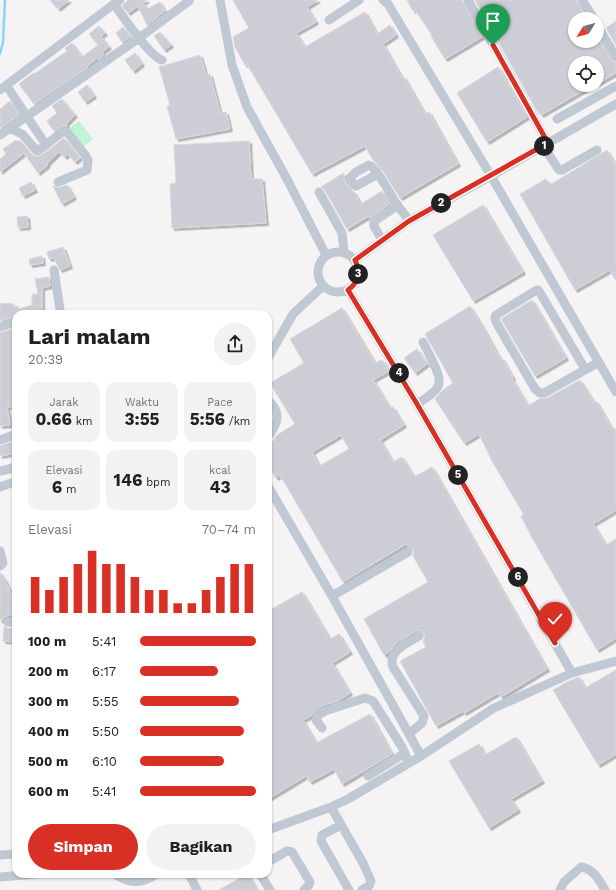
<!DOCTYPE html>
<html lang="id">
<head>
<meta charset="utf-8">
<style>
	:root { --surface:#fff; --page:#f2f2f2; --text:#202124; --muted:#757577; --accent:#d93025 }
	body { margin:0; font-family:"Work Sans",sans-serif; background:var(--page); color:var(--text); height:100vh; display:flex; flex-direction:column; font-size:15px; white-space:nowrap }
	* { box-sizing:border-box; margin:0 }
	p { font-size:13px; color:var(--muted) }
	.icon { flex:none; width:22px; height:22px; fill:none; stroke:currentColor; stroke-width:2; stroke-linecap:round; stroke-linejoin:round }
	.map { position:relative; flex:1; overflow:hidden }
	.details { position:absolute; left:12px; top:310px; width:260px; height:568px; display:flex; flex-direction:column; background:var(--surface); border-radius:12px; box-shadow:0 1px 3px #0004 }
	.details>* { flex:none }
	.needle { width:26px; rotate:233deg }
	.tools { position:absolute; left:568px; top:12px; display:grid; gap:8px }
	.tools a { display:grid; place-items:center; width:36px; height:36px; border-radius:50%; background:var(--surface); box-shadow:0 1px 3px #0004; font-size:20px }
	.pin { position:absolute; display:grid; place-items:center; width:34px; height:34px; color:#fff; margin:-41px -17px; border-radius:50% 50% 50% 0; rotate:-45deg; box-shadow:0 0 4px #0007 }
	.pin .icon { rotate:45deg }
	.km { position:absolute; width:20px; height:20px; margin:-10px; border-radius:50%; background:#222; color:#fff; font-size:11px; line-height:20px; text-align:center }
	.round { display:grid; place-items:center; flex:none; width:42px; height:42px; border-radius:21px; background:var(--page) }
	.head { display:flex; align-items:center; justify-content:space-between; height:68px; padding:0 16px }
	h1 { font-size:22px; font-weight:700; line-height:30px }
	.figures { display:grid; grid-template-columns:repeat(3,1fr); gap:6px; height:68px; padding:4px 16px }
	.figures div { display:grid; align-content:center; border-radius:10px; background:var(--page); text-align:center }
	.figures b { font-size:17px; font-weight:700 }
	.figures small { font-size:11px; font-weight:400 }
	.figures p { font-size:11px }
	.chart { height:112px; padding:8px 16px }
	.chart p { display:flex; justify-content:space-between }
	.chart svg { width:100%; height:72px; margin-top:4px; stroke:var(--accent); stroke-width:6 }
	.action { display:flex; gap:8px; margin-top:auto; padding:8px 16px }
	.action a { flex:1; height:46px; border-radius:24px; background:var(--accent); color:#fff; font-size:16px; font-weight:700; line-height:46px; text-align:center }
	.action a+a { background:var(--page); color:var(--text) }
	ul { padding:0 16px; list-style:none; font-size:13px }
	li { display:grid; grid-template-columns:64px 48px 1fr; align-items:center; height:30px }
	li i { height:10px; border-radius:5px; background:var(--accent) }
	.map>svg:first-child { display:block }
	.green { fill:#c0f3d7 }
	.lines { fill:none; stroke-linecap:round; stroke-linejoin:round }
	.stream { stroke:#8bd7f3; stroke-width:2.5 }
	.building { fill:#cdced5; stroke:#d7d8de; fill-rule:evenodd; filter:url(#shadow) }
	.minor { stroke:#c0c9d3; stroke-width:9 }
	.route-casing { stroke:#fff; stroke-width:8 }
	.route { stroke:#d93025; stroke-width:5 }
</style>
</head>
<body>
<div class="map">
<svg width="616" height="890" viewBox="0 0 616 890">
	<defs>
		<filter id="shadow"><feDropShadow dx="2.5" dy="2.5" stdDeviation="0" flood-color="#0004"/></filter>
	</defs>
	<rect width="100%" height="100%" fill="#f5f3f3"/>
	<path class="green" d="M79,121L93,139L83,147L68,129Z"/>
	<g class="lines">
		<path class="stream" d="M0,54L3,42L5,0"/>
	</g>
	<path class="building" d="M50,0H69L58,9Z
		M128,0H147L143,3L147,9L160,2L165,11L147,25L138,6L128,13L122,6Z
		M233,0H318L307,7L316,22L296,33L305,47L365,12L377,34L390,25L396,35L383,44L402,78L404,77L425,114L429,112L458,164L400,198L383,171L373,160L365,146L312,174L247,64L245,65L235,47L233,37L249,28Z
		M407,0H462L482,37L445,59L431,36L432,35L415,10L413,11Z
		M475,0H576L587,19H575V41H597V37L611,60L616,63V73L597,84V63H575V85H593L541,115L539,111H537Z
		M616,21V45L606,28Z
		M99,26L105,33L101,36L109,47L102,52L104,55L98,60L97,58L87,66L88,67L34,104L19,84L33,73L34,74L50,63L67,51L65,48L72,43L82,57L98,45L89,34Z
		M123,27L130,37L122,42L116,33Z
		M160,32L171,45L164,50L154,36Z
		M135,53L142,64L133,71L125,60Z
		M200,55L206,75L210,74L220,113L226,112L230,129L176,139L167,106L170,105L159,66H163Z
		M498,67L527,117L487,142L457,93Z
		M87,85L94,96L85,102L78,92Z
		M62,99L75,115L66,124L67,126H62L54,131L47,121L57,113L52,106Z
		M10,101L19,115L0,128V109Z
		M64,138L80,158L75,162L68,154L65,157L59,152L47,164L48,165L38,173L24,153L0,172V159L6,154L3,149L16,140L17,142L19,140L32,155L37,157L49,150Z
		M249,141L251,179H262L266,223L172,228L170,184L176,183L174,145Z
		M607,150L616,166V281L610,270L575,290L520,194L546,179L550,185Z
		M343,173L345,181L349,188L354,192L361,204L382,191L389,204L370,218L369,216L347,229L324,189L321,187Z
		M31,182L35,190L23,196L19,188Z
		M67,185L74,197L62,204L53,186L58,188Z
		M483,205L523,272L473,301L433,235Z
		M27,216L28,227L18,228L17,217Z
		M63,247L70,266L60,270L54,258L49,259L47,252Z
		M42,256L43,263L30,265L29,259Z
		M49,277L50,286L42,288V312L16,314V316L0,321V304L12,303L13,308L18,306L19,309L32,305V294H38L35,279Z
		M532,300L566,358L535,376L501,319Z
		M470,306L484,329L500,359L502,358L513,378L512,379L528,406L539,399L547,398L580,380L594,402L596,401L611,427L612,426L616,432V510L593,524L606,545L616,539V638L597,650L531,536L521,516L524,515L492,461L479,434L464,443L435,399L443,390L453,383L425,334Z
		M342,308L375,363L382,360L389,371L373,380L390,408L393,407L404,425L380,440L393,462L402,457L414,477L432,467L547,669L501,697L498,693L464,713L463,711L436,726L400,661L426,647L423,641L425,636L424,633L419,630L416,631L396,643L389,652L384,655L364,619L428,582L413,556L414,552L413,549L406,544L343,582L280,475L276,478L268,465V443L273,441L277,435L295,424L270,383L304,363L290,339ZM341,435L349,449L319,466L312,452Z
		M16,328V406L7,407L10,425L0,426V333Z
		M417,349L427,364L415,373L404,358Z
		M16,440V453L0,456V446Z
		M0,572L5,580L16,606V614L6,616L0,621Z
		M302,592L330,639L339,634L350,652L332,663L350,693L337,701L323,705L315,710L311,716L303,720L316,743L370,714L392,754L342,784L334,769L310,782L306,776L268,799V611Z
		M4,626L7,628L16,629V642L3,641Z
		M616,670V754L598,765L553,690L567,682L579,677L585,688Z
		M516,737L542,781L511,799L518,810L489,828L449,761L479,744L485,755Z
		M248,874L257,890H219L247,874Z"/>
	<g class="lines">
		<path class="minor" d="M220,0L232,65L247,107L288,181L326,255
			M383,0L388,4L491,176L616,392
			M468,0L548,143
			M582,0L594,19
			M114,4C122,15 150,57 162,60
			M329,20L359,0
			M597,25L616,57
			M6,85L46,145L62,132H67L86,156L88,160L87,170L58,182
			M0,90L114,4L120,0
			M557,119L616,86
			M9,128L22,134L37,151L46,145
			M0,135L139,38L189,1
			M543,146L559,170H562L597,150
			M378,174L356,186L354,185L350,178L356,172L369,165C378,169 391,197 398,206C402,211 406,216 409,221
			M319,192L342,233L344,252
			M382,240L374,226V222L376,220L398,205
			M318 272a20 20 0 1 1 40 0a20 20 0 1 1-40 0Z
			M355,260L409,221L491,176L616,104
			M54,270L60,310L59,314
			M348,290L417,404L572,673
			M0,327L16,322
			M268,358L293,314L323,286
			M585,369L539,291L538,290L535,291L496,315L495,318L496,322L535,389L540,393H544L599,362
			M268,400C282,413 278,423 268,437
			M417,404C424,399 438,392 439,383C441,374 427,351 423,342
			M0,440L16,434
			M0,471L13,468
			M268,486L332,596L409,734L421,756
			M0,487L11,483
			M0,551L3,563L0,566
			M332,596L408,552
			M8,622L16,623
			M322,728L316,720L318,715L325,711L365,698L373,701L402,747L409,763
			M409,734L422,723L424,716L393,667C387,651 408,643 419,636
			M368,776L405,753
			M331,807L363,863L371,881L369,886L362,890
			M341,825L322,835L321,841L349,890
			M268,830L331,807L348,799L421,756L494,708L572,673L616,661
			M0,855L16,854
			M268,862L287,851L292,852L310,882L309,885L304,890
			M115,874C129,884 142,884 156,874
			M189,874L197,890
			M260,874L270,890
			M0,877L36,874
			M560,890L564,882L581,867C594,869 599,880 605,890"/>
	</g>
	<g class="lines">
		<g class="route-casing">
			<path id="route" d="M493,45L548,143L409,221L355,260C361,272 359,282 348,290L417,404L555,643"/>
		</g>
		<use href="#route" class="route"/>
	</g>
</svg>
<div class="tools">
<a><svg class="needle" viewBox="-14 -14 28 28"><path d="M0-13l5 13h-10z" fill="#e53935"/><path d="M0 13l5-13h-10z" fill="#757577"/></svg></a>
<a><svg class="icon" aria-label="locate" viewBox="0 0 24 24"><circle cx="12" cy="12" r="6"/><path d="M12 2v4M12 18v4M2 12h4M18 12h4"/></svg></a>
</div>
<div class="pin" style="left:493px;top:45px;background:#1e9e55"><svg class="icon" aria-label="arrive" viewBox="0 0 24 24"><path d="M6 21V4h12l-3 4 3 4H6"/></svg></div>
<div class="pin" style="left:555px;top:643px;background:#d93025"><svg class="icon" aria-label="check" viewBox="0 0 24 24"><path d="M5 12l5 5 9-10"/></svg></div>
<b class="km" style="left:544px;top:146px">1</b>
<b class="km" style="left:441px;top:203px">2</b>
<b class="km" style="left:358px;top:274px">3</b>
<b class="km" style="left:399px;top:373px">4</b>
<b class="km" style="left:458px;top:475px">5</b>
<b class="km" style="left:518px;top:577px">6</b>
<section class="details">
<div class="head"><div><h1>Lari malam</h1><p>20:39</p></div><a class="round"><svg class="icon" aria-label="share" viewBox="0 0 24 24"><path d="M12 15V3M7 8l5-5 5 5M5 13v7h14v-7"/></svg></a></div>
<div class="figures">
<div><p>Jarak</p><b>0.66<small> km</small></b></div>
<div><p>Waktu</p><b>3:55</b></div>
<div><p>Pace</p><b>5:56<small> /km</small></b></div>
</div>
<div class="figures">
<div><p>Elevasi</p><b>6<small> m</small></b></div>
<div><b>146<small> bpm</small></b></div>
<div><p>kcal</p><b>43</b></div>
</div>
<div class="chart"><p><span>Elevasi</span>70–74 m</p>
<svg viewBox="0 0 160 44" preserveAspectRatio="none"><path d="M5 44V22M15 44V30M25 44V22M35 44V14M45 44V6M55 44V14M65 44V14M75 44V22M85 44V30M95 44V30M105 44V38M115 44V38M125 44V30M135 44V22M145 44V14M155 44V14"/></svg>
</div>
<ul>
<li><b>100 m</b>5:41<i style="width:100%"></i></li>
<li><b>200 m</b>6:17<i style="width:67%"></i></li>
<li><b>300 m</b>5:55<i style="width:85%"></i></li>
<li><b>400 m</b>5:50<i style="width:90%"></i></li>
<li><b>500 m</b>6:10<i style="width:72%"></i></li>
<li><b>600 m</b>5:41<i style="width:100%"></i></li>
</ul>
<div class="action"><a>Simpan</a><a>Bagikan</a></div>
</section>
</div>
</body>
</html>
